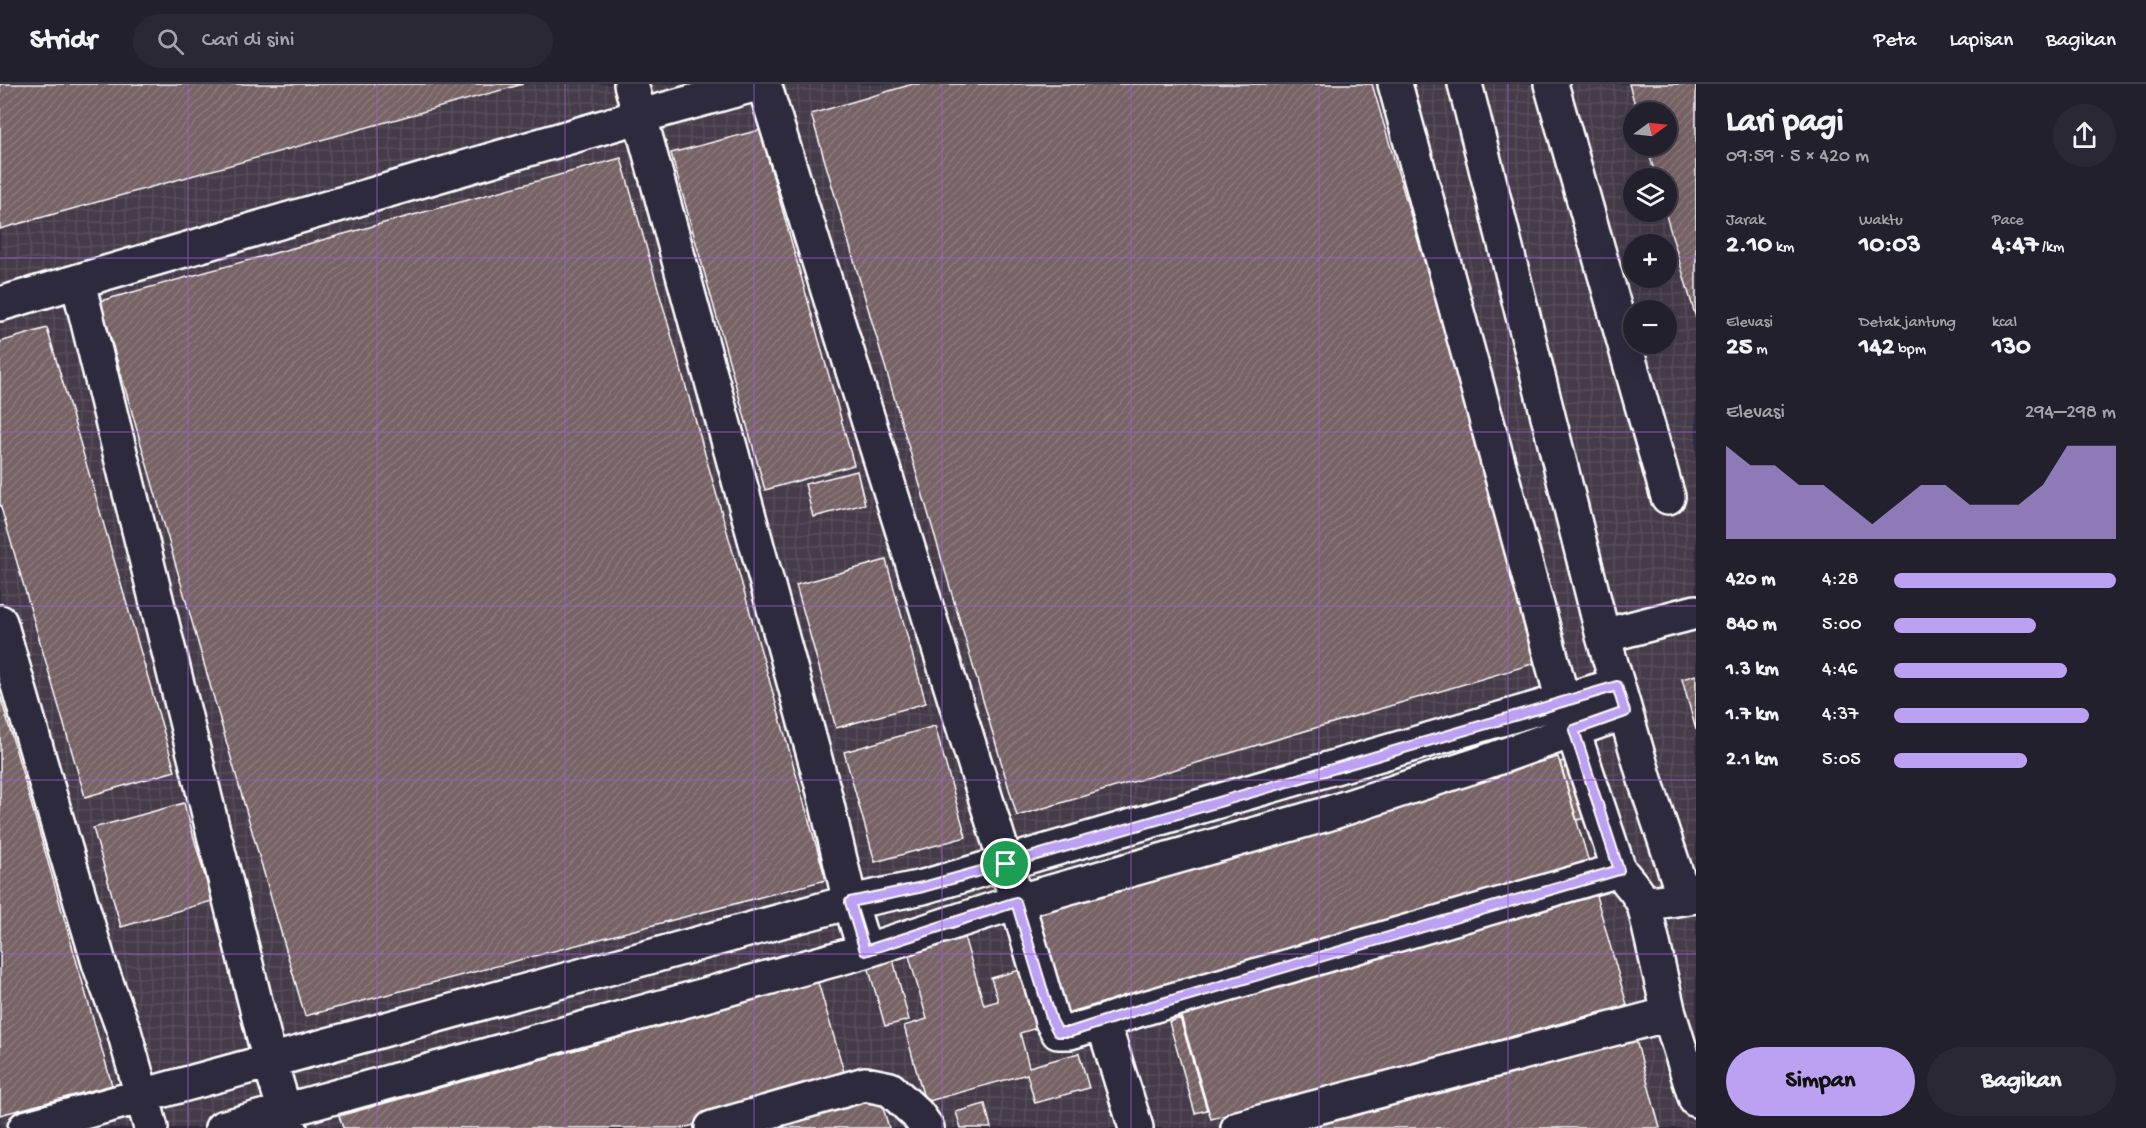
<!DOCTYPE html>
<html lang="id">
<head>
<meta charset="utf-8">
<style>
	:root { --surface:#23202e; --page:#2b2836; --text:#f1f3f6; --muted:#a3a3aa; --line:#403e4a; --accent:#bca0f2 }
	body { margin:0; font-family:"Gochi Hand",sans-serif; background:var(--page); color:var(--text); height:100vh; display:flex; flex-direction:column; font-size:22px; white-space:nowrap }
	* { box-sizing:border-box; margin:0 }
	p { font-size:20px; color:var(--muted) }
	.icon { flex:none; width:33px; height:33px; fill:none; stroke:currentColor; stroke-width:2; stroke-linecap:round; stroke-linejoin:round }
	.map { position:relative; flex:1; overflow:hidden }
	.details { display:flex; flex-direction:column; background:var(--surface); width:450px }
	.details>* { flex:none }
	.needle { width:39px; rotate:75deg }
	.fabs { position:absolute; left:1623px; top:18px; display:grid; gap:12px }
	.fabs a { display:grid; place-items:center; width:54px; height:54px; border-radius:50%; background:var(--surface); box-shadow:0 6px 24px #0002,0 0 0 2px var(--line); font-size:30px }
	.pin { position:absolute; display:grid; place-items:center; width:51px; height:51px; color:#fff; margin:-26px; border:3px solid #fff; border-radius:50%; box-shadow:0 2px 6px #0007 }
	.round { display:grid; place-items:center; flex:none; width:63px; height:63px; border-radius:32px; background:var(--page) }
	.headline { display:flex; align-items:center; justify-content:space-between; height:102px; padding:0 30px }
	h1 { font-size:33px; font-weight:700; line-height:45px }
	.metrics { display:grid; grid-template-columns:repeat(3,1fr); gap:9px; height:102px; padding:6px 30px }
	.metrics div { display:grid; align-content:center }
	.metrics b { font-size:26px; font-weight:700 }
	.metrics small { font-size:16px; font-weight:400 }
	.metrics p { font-size:16px }
	.chart { height:168px; padding:12px 30px }
	.chart p { display:flex; justify-content:space-between }
	.chart svg { width:100%; height:108px; margin-top:6px; fill:var(--accent); opacity:.7 }
	.primary-button { display:flex; gap:12px; margin-top:auto; padding:12px 30px }
	.primary-button a { flex:1; height:69px; border-radius:36px; background:var(--accent); color:#111; font-size:24px; font-weight:700; line-height:69px; text-align:center }
	.primary-button a+a { background:var(--page); color:var(--text) }
	ul { padding:0 30px; list-style:none; font-size:20px }
	li { display:grid; grid-template-columns:96px 72px 1fr; align-items:center; height:45px }
	li i { height:15px; border-radius:8px; background:var(--accent) }
	header { display:flex; align-items:center; gap:36px; box-sizing:border-box; height:84px; padding:0 30px; background:var(--surface); border-bottom:2px solid var(--line) }
	header strong { font-size:28px }
	nav { display:flex; gap:33px; margin-inline-start:auto; font-size:21px }
	.search { width:420px; height:54px; background:var(--page); display:flex; align-items:center; gap:15px; box-sizing:border-box; padding:0 21px; border-radius:33px; color:var(--muted); font-size:22px }
	main { display:flex; flex:1; min-height:0 }
	.map>svg:first-child { display:block }
	.industrial { fill:url(#industrial-grid); fill-rule:evenodd }
	.building { fill:url(#building-hatch); stroke:#fff; stroke-width:1.5 }
	.lines { fill:none; stroke-linecap:round; stroke-linejoin:round }
	.minor-casing { stroke:#fff; stroke-width:38 }
	.minor { stroke:#2f2a3d; stroke-width:33 }
	.route-casing { stroke:#fff; stroke-width:12 }
	.route { stroke:#bca0f2; stroke-width:8 }
	.grid { fill:none; stroke:#9c61cf; stroke-width:1.5; stroke-opacity:0.55 }
</style>
</head>
<body>
<header>
<strong>Stridr</strong>
<div class="search"><svg class="icon" aria-label="search" viewBox="0 0 24 24"><circle cx="10" cy="10" r="6"/><path d="M15 15l6 6"/></svg>Cari di sini</div>
<nav><a>Peta</a><a>Lapisan</a><a>Bagikan</a></nav>
</header>
<main>
<div class="map">
<svg width="1696" height="1044" viewBox="0 0 1696 1044">
	<defs>
		<pattern id="industrial-grid" width="8" height="8" patternUnits="userSpaceOnUse" patternTransform="scale(1.5)"><rect width="8" height="8" fill="#453b49"/><path d="M0 4h8M4 0v8" fill="none" stroke="#584f5b"/></pattern>
		<pattern id="building-hatch" width="6" height="6" patternUnits="userSpaceOnUse" patternTransform="scale(1.5)"><rect width="6" height="6" fill="#776265"/><path d="M-1 1l2-2M0 6l6-6M5 7l2-2" fill="none" stroke="#8b7a7c"/></pattern>
	</defs>
	<rect width="100%" height="100%" fill="#2f2a3d"/>
	<filter id="ink" filterUnits="userSpaceOnUse"><feTurbulence type="fractalNoise" baseFrequency=".0167" numOctaves="2"/><feDisplacementMap in="SourceGraphic" scale="12" xChannelSelector="R" yChannelSelector="G"/><feConvolveMatrix kernelMatrix="1 2 1 2 8 2 1 2 1" color-interpolation-filters="sRGB"/></filter>
	<g filter="url(#ink)">
		<path class="industrial" d="M0,0H1696V1044H0ZM1634,28H1666V62H1634ZM1634,94H1666V128H1634ZM1634,160H1666V194H1634ZM1634,226H1666V260H1634Z"/>
		<path class="building" d="M0,0H523L0,145Z
			M913,0H1372L1542,577L1017,732L811,30Z
			M1629,0H1696V234L1665,128L1666,94H1656L1647,62H1666V28H1637Z
			M760,46L854,381L765,406L671,69Z
			M621,74L826,796L305,932L100,217Z
			M47,244L175,687L85,713L0,420V258Z
			M857,387L865,420L813,433L805,400Z
			M886,476L926,619L836,644L796,501Z
			M1696,591V646L1682,595Z
			M0,611L112,1001L0,1031Z
			M935,642L966,753L875,778L844,668Z
			M1558,673L1590,782L1066,929L1035,821Z
			M1574,674L1590,733L1577,736L1560,678Z
			M184,719L212,817L121,843L93,744Z
			M1595,808L1627,921L1211,1035L1178,922Z
			M963,849L984,921L998,917L991,894L1024,885L1040,943L1020,949L1029,983L1079,969L1089,1004L1035,1019L1027,990L925,1018L904,942L927,935L907,865Z
			M893,875L909,936L885,942L868,882Z
			M818,898L847,998L683,1044H343L339,1032Z
			M1180,934L1207,1026L1195,1029L1169,938Z
			M1633,945L1660,1044H1272Z
			M879,1010L889,1044H758Z
			M985,1020L991,1044H961L956,1028Z"/>
		<g class="lines">
			<g class="minor-casing">
				<path id="minor" d="M631,0L824,708L850,818L865,867
					M764,0L1006,780L1052,937L1058,948H1070L1103,938
					M1395,0L1563,617L1619,786L1636,807L1644,820L1696,812
					M1465,0L1603,552L1646,699L1684,813
					M1551,0L1668,413
					M78,198L270,978L290,1044
					M0,220L641,32L757,0
					M0,538L61,751L100,882L124,947L151,1044
					M1603,552L1696,528
					M1644,820L1669,930L1696,1016
					M25,1044L850,818L923,803L1617,601
					M222,1044L865,867L1016,818L1327,730L1477,681L1625,628
					M712,1044L865,1000L890,1005L917,1030L927,1044
					M1136,1044L1103,938L1138,926L1619,786
					M1238,1044L1669,930"/>
			</g>
			<use href="#minor" class="minor"/>
		</g>
	</g>
	<g class="lines" filter="url(#ink)">
		<g class="route-casing">
			<path id="route" d="M1617,602L1625,628L1574,646L1619,786L1138,926L1070,948H1058L1052,937L1016,818L865,867L850,818L923,803L1006,780Z"/>
		</g>
		<use href="#route" class="route"/>
	</g>
	<path class="grid" d="M188,0V1044M377,0V1044M565,0V1044M754,0V1044M942,0V1044M1131,0V1044M1319,0V1044M1508,0V1044M0,174H1634M1666,174H1696M0,348H1696M0,522H1696M0,696H1696M0,870H1696"/>
</svg>
<div class="fabs">
<a><svg class="needle" viewBox="-14 -14 28 28"><path d="M0-13l5 13h-10z" fill="#e53935"/><path d="M0 13l5-13h-10z" fill="#a3a3aa"/></svg></a>
<a><svg class="icon" aria-label="layers" viewBox="0 0 24 24"><path d="M12 4l9 5-9 5-9-5zM3 14l9 5 9-5"/></svg></a>
<a>+</a>
<a>−</a>
</div>
<div class="pin" style="left:1006px;top:780px;background:#1e9e55"><svg class="icon" aria-label="arrive" viewBox="0 0 24 24"><path d="M6 21V4h12l-3 4 3 4H6"/></svg></div>
</div>
<section class="details">
<div class="headline"><div><h1>Lari pagi</h1><p>09:59 · 5 × 420 m</p></div><a class="round"><svg class="icon" aria-label="share" viewBox="0 0 24 24"><path d="M12 15V3M7 8l5-5 5 5M5 13v7h14v-7"/></svg></a></div>
<div class="metrics">
<div><p>Jarak</p><b>2.10<small> km</small></b></div>
<div><p>Waktu</p><b>10:03</b></div>
<div><p>Pace</p><b>4:47<small> /km</small></b></div>
</div>
<div class="metrics">
<div><p>Elevasi</p><b>25<small> m</small></b></div>
<div><p>Detak jantung</p><b>142<small> bpm</small></b></div>
<div><p>kcal</p><b>130</b></div>
</div>
<div class="chart"><p><span>Elevasi</span>294–298 m</p>
<svg viewBox="0 0 160 44" preserveAspectRatio="none"><path d="M0 44V6L10 14L20 14L30 22L40 22L50 30L60 38L70 30L80 22L90 22L100 30L110 30L120 30L130 22L140 6L150 6L160 6V44z"/></svg>
</div>
<ul>
<li><b>420 m</b>4:28<i style="width:100%"></i></li>
<li><b>840 m</b>5:00<i style="width:64%"></i></li>
<li><b>1.3 km</b>4:46<i style="width:78%"></i></li>
<li><b>1.7 km</b>4:37<i style="width:88%"></i></li>
<li><b>2.1 km</b>5:05<i style="width:60%"></i></li>
</ul>
<div class="primary-button"><a>Simpan</a><a>Bagikan</a></div>
</section>
</main>
</body>
</html>
